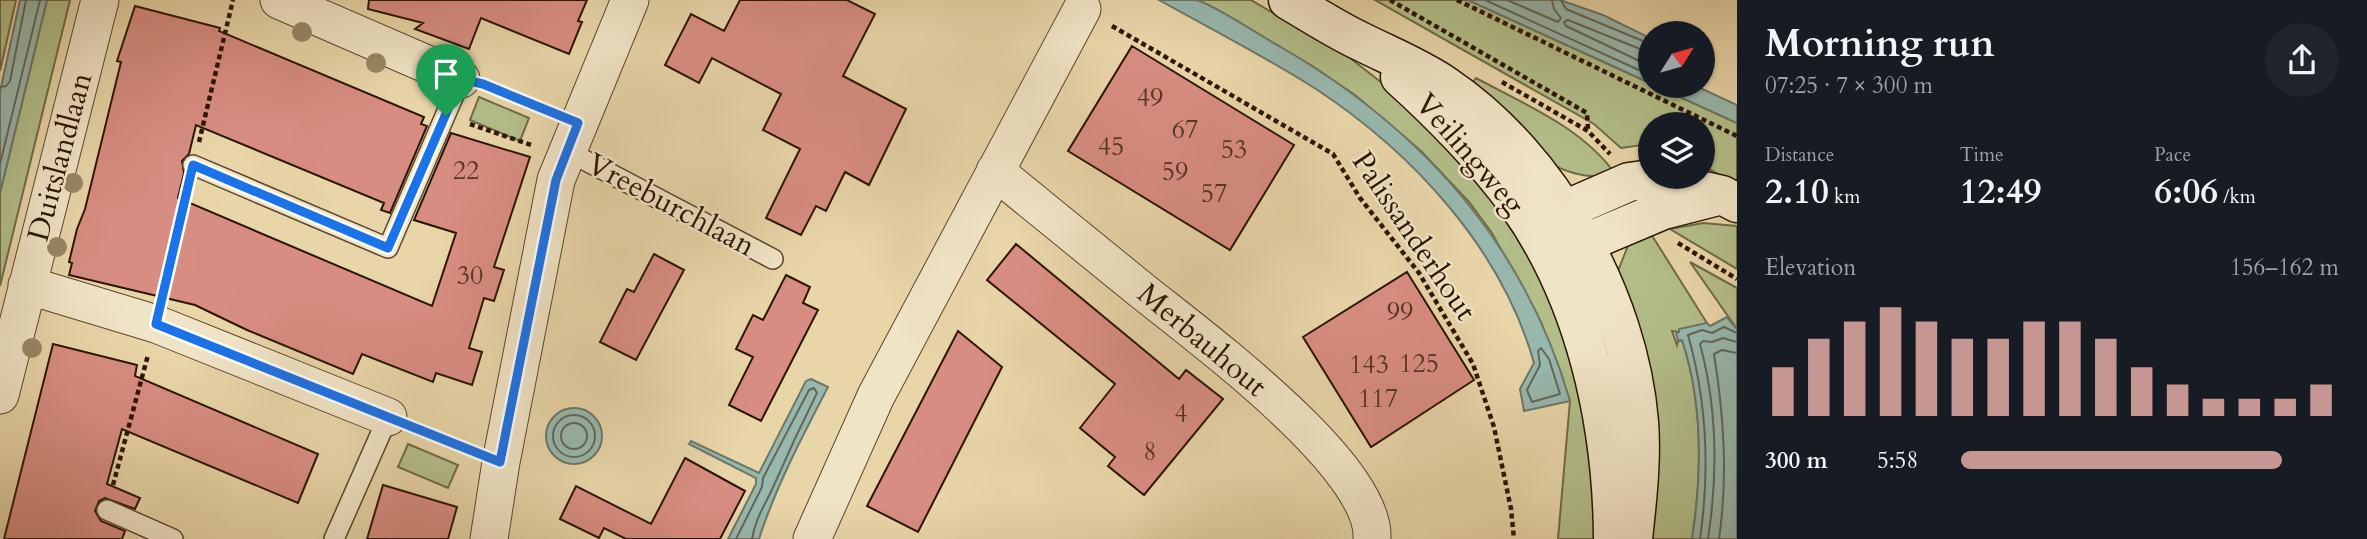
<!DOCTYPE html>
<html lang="en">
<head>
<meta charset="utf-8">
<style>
	:root { --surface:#171b24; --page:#20242c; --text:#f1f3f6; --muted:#9ea1a6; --accent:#c59692 }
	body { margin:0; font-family:Cardo,serif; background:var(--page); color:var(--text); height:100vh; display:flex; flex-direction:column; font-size:26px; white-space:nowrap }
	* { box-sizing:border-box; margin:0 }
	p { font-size:23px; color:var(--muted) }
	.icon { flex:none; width:38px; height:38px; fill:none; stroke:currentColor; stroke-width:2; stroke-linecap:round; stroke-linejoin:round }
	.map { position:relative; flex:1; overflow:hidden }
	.sheet { display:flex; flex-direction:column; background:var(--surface); width:630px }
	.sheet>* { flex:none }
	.needle { width:46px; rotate:53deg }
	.fabs { position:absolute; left:1638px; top:21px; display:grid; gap:14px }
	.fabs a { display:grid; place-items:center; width:77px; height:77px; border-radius:50%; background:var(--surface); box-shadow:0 2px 5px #0004; font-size:35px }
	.pin { position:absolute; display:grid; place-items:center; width:60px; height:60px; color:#fff; margin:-72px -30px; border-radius:50% 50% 50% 0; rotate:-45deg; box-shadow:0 0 7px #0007 }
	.pin .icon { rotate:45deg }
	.round { display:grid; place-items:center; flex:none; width:74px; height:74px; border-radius:37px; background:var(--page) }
	.overview { display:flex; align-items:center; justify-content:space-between; height:119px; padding:0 28px }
	h1 { font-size:38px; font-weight:700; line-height:52px }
	.stats { display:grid; grid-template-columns:repeat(3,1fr); gap:10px; height:119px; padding:7px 28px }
	.stats div { display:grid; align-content:center }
	.stats b { font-size:35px; font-weight:700 }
	.stats small { font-size:19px; font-weight:400 }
	.stats p { font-size:19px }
	.chart { height:196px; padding:14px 28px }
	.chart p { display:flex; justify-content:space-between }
	.chart svg { width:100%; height:126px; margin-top:7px; stroke:var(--accent); stroke-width:6 }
	ul { padding:0 28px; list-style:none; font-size:23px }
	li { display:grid; grid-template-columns:112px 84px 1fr; align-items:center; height:52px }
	li i { height:18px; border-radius:9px; background:var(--accent) }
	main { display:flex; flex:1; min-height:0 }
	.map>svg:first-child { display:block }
	.green { fill:#b3be89; stroke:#706a46; stroke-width:2 }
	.water { fill:#98b8ae; stroke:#6d776a; stroke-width:2 }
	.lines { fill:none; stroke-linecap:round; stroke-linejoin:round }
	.shore { stroke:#626759; stroke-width:2 }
	.building { fill:#d88d82; stroke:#2c1604; stroke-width:2 }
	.lane-casing { stroke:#5b462d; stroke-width:22 }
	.street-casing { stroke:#5b462d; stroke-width:39 }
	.secondary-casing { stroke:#2c1604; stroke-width:41 }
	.path { stroke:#2c1604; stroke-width:4.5; stroke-dasharray:5 3.5; stroke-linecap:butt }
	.lane { stroke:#f0e4c6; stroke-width:19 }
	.street { stroke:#f0e4c6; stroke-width:37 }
	.secondary { stroke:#f0e4c6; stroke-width:38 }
	.tree { fill:#978764 }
	.route-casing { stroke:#fff; stroke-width:14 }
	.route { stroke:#1a73e8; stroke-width:9 }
	.labels { text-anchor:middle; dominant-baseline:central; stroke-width:5; stroke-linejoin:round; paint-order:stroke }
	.number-label { font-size:26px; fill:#573424 }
	.street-label { font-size:30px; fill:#2c1604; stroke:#f0e4c6 }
</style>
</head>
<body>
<main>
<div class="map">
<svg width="1737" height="539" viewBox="0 0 1737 539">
	<rect width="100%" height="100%" fill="#e8d5a8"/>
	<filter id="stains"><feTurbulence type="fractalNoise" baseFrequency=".00286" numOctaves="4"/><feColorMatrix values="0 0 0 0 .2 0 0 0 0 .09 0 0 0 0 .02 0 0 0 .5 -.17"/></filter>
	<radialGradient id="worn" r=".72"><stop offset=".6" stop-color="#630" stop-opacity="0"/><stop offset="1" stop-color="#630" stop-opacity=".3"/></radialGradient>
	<path class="green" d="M0,0H16L0,71Z
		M47,0H70L0,286V193Z
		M1197,0H1251L1350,58L1395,93L1493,192L1575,337L1601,539H1558L1570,401L1541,322L1492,233L1469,202L1421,151L1355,95L1311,65Z
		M1375,0H1468L1737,123V184L1703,166V124H1650V144L1621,148L1594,124Z
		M1476,78C1526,105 1583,128 1616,175C1548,186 1514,132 1468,89Z
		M479,97L529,118L520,141L470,120Z
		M1703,223L1737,226V269L1670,229Z
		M1646,226L1707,323L1679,330V332L1672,331L1677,345L1678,341L1682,340C1703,403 1702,474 1692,539H1644L1618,271L1629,243Z
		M1690,262L1737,288V329Z
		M408,444L458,465L448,488L398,467Z"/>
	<path class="water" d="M20,0H47L0,193V92Z
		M1159,0C1171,0 1185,0 1196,0C1212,3 1262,37 1279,46C1421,128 1524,242 1570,401L1524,411L1520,389L1534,363C1502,249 1413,153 1316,89C1266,57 1211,29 1159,0Z
		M1468,0H1560L1603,15L1650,38V83Z
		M1656,86H1696L1737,105V123Z
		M1727,317L1737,329V539H1692C1702,474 1703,403 1682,340L1678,341L1676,333L1679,332V329L1707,323L1710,326Z
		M811,379L828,387C802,437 776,486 759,539H728L756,484V478L689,444L691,441L759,473L806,381Z
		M546 436a28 28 0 1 1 56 0a28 28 0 1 1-56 0Z"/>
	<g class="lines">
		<path class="shore" d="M1485,0L1650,75
			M1507,0L1558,22L1561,18L1554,9L1552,0
			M1561,0L1566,9L1650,44
			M1650,53L1568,20L1564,22L1566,26L1650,66
			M0,87L6,86L10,81L26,0
			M0,164L40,0
			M1541,348L1549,359L1560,394L1532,402L1527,390L1540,365L1538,351Z
			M553 436a21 21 0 1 1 42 0a21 21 0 1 1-42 0Z
			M561 436a13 13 0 1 1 26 0a13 13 0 1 1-26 0Z
			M736,539L762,487L763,478L809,390L814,388L817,393C802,423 788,453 775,483C767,502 755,518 752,539
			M1700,539C1710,470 1707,402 1688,335L1702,330L1712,333L1724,327L1737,333
			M1708,539C1718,474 1717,407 1700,344L1703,341L1712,342L1723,338L1737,342
			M1719,539C1728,476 1724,417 1714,354L1722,350L1737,353"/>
	</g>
	<path class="building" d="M369,0H587L578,21L582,22L569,54L481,18L469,49L415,29L423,23L368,9Z
		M740,0H847L875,14L843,76L906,109L869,185L845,172L826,211L816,206L801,235L766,218L800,149L763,130L781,94L712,58L699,83L665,65L691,14L724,31Z
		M135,6L220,28L219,31L424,117L421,124L427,126L390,213L381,210L384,203L196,125L189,154L182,161L184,173L178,198L432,306L456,233L414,220L451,133L530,157L494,267L504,270L494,301L484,298L469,348L482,352L472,385L436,373L433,382L362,354L353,374L247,330L195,305L69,275L72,263L69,262L77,229L85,209L121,62L117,61Z
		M1132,46L1294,145L1230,250L1068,151Z
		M1016,244L1179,379L1186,370L1223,399L1144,495L1108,466L1115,457L1080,428L1115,384L987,280Z
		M654,254L684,270L636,360L600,342L627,289L634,292Z
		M1407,272L1474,380L1371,447L1303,337Z
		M786,275L810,287L803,303L818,310L761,421L729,405L753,357L736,349L753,315L763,320Z
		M958,331L1002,367L918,532L867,506Z
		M53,344L137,365L135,376L318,454L298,503L122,429L107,484L140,498L135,509L105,498L99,501L95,511L101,521L125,531L122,539H4Z
		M685,458L745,491L720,539H626L604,528L599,538L560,519L576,486L651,524Z
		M383,485L457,507L448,539H367Z"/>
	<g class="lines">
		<g class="lane-casing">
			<path id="lane" d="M569,152L773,259
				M193,165L388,248L461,79
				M107,510L173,539
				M334,539L388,417"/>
		</g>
		<g class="street-casing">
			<path id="street" d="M279,0L461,79
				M995,171C1042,209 1088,247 1135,285C1190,330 1377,465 1372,539
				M27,285L156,324L388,417
				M0,395L100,0
				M489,539L501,462L556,180L630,0
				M812,539L876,396L1082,9"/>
		</g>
		<g class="secondary-casing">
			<path id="secondary" d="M1288,0C1312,14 1336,30 1362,42C1390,56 1420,68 1446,86C1551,157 1629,297 1639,422C1642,461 1637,501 1633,539
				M1400,77C1439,112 1486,160 1517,203C1585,298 1612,421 1613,537
				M1551,231L1565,210L1629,182L1651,179L1722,195L1737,203
				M1559,244L1585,243L1663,210L1714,197"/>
		</g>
		<path class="path" d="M1390,0L1587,113L1588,130
			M1457,0L1737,136
			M1112,26L1333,154L1360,198L1419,273L1473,364L1494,427L1511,509L1514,539
			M1502,82L1588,131L1610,154
			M492,88L549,111
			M470,124L534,146
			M199,142L233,0
			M1678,243L1737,279
			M163,292L188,188
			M419,428L469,449
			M113,485L148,355"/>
		<use href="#lane" class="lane"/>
		<use href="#street" class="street"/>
		<use href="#secondary" class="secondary"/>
	</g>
	<g class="tree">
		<circle cx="302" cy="32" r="10"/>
		<circle cx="376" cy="63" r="10"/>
		<circle cx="73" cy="183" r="10"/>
		<circle cx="57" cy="247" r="10"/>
		<circle cx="32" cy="348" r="10"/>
	</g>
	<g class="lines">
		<g class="route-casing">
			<path id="route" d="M461,79L483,84L578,123L556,180L500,462L156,324L193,165L388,248Z"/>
		</g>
		<use href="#route" class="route"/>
	</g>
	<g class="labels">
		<g class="number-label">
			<text x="1150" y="97">49</text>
			<text x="1185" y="129">67</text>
			<text x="1111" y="146">45</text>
			<text x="1234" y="149">53</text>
			<text x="466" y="170">22</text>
			<text x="1175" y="171">59</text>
			<text x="1214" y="193">57</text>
			<text x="470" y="275">30</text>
			<text x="1400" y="311">99</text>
			<text x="1419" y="363">125</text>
			<text x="1369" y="364">143</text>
			<text x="1378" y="398">117</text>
			<text x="1181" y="413">4</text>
			<text x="1150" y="451">8</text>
		</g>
		<g class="street-label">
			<text transform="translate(1470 154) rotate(49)">Veilingweg</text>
			<text transform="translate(60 157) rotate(-75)">Duitslandlaan</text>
			<text transform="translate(671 205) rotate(28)">Vreeburchlaan</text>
			<text transform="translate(1414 236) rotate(56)">Palissanderhout</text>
			<text transform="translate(1202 340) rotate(40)">Merbauhout</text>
		</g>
	</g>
	<rect width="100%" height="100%" filter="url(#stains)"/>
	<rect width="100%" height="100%" fill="url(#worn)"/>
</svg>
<div class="fabs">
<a><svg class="needle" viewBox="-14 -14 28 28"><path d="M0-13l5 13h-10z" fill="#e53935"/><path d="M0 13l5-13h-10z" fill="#9ea1a6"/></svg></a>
<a><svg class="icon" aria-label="layers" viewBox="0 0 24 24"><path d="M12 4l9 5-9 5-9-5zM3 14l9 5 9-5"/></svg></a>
</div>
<div class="pin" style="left:446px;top:116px;background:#1e9e55"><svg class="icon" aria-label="arrive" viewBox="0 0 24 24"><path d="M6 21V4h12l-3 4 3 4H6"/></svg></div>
</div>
<section class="sheet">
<div class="overview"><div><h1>Morning run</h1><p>07:25 · 7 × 300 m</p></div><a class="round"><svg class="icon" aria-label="share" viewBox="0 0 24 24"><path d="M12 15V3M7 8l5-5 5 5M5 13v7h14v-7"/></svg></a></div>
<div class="stats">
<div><p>Distance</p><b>2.10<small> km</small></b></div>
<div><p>Time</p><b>12:49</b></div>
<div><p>Pace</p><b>6:06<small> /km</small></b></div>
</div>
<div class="chart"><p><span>Elevation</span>156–162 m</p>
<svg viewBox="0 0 160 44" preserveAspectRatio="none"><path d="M5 44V27M15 44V17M25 44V11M35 44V6M45 44V11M55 44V17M65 44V17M75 44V11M85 44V11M95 44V17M105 44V27M115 44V33M125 44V38M135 44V38M145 44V38M155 44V33"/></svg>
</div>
<ul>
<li><b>300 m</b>5:58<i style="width:85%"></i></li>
</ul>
</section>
</main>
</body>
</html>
